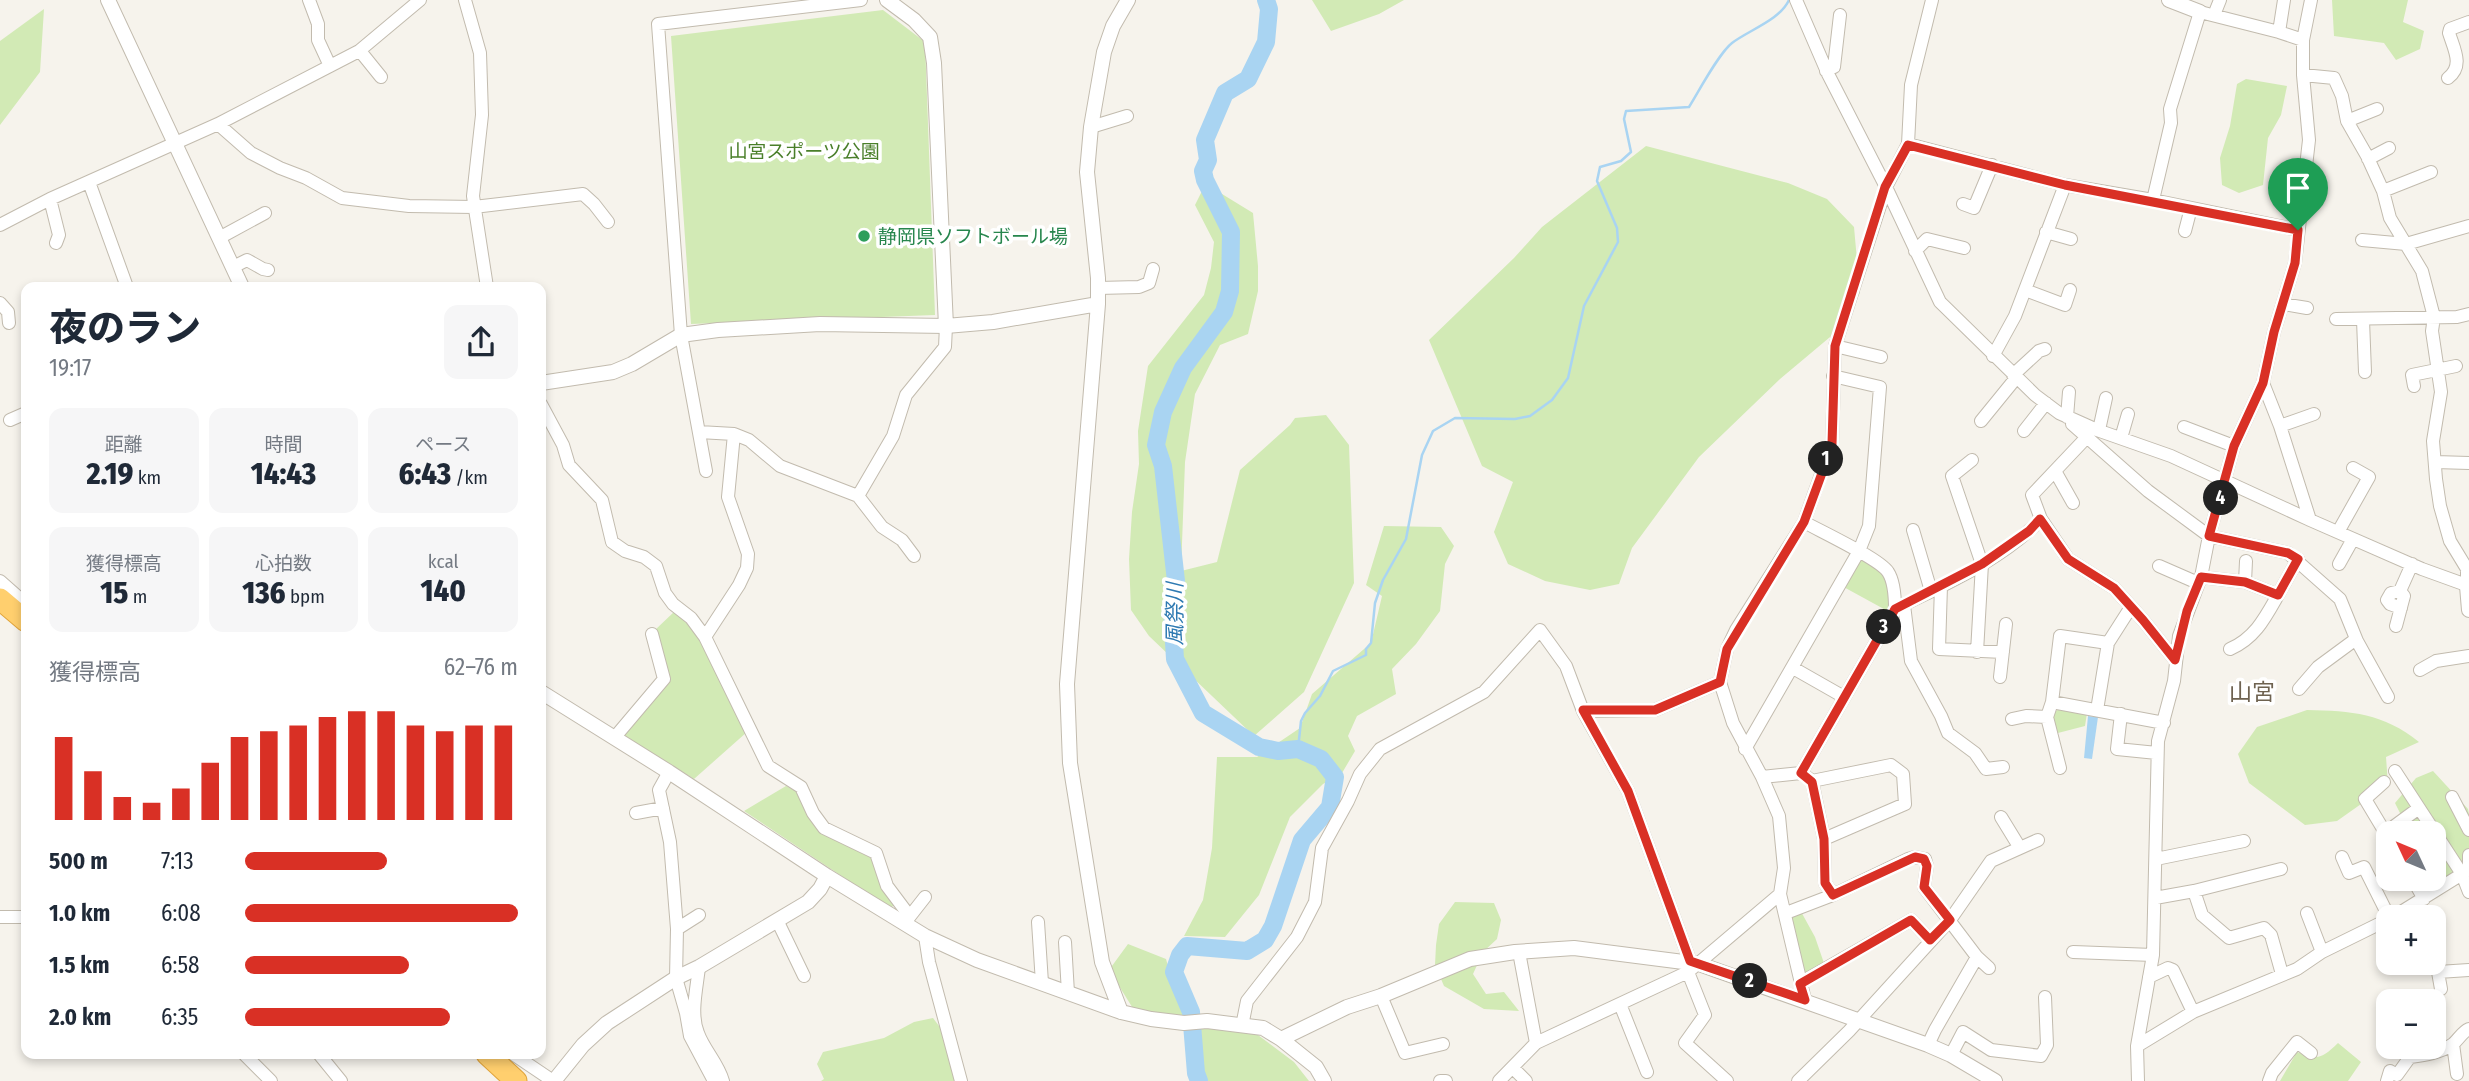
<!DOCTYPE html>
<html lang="ja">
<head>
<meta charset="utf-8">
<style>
	:root { --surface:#fff; --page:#f6f6f7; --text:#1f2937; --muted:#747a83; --accent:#d93025 }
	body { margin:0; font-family:"Fira Sans Condensed","Noto Sans JP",sans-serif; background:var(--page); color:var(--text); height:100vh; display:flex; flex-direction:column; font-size:26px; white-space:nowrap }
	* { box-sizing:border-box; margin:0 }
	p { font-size:23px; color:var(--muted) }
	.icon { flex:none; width:38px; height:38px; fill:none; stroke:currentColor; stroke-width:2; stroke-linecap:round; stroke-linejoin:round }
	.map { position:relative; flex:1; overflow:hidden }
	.side { position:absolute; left:21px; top:282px; width:525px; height:777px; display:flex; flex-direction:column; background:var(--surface); border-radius:14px; box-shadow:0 4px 10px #0003 }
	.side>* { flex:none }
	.needle { width:46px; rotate:314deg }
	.fabs { position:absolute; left:2376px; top:821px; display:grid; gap:14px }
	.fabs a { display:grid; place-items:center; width:70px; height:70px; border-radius:14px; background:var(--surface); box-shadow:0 4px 10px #0003; font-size:35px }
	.pin { position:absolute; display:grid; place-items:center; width:60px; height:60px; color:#fff; margin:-72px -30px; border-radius:50% 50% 50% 0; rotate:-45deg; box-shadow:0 0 7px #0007 }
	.pin .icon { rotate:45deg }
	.km { position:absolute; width:35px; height:35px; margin:-18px; border-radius:50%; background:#222; color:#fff; font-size:19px; line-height:35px; text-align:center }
	.round { display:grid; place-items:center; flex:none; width:74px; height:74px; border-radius:14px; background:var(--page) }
	.overview { display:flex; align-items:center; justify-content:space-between; height:119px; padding:0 28px }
	h1 { font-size:38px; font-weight:800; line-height:52px }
	.metrics { display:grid; grid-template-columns:repeat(3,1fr); gap:10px; height:119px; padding:7px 28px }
	.metrics div { display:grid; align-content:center; border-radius:14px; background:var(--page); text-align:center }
	.metrics b { font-size:30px; font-weight:800 }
	.metrics small { font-size:19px; font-weight:400 }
	.metrics p { font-size:19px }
	.chart { height:196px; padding:14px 28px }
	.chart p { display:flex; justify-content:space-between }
	.chart svg { width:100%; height:126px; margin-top:7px; stroke:var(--accent); stroke-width:6 }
	ul { padding:0 28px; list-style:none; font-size:23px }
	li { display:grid; grid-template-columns:112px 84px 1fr; align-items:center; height:52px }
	li i { height:18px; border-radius:9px; background:var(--accent) }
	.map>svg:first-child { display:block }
	.green { fill:#d2eab5 }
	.water { fill:#a9d4f2 }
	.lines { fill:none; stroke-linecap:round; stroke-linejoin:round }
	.stream { stroke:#a9d4f2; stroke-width:2.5 }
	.river { stroke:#a9d4f2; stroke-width:18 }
	.minor-casing { stroke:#c2bbae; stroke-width:14 }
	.tertiary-casing { stroke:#c2bbae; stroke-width:16 }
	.motorway-casing { stroke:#e0a43c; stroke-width:23 }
	.minor { stroke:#fff; stroke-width:12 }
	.tertiary { stroke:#fff; stroke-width:14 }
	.motorway { stroke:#ffcf6e; stroke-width:21 }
	.route-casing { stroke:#fff; stroke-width:14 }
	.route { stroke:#d93025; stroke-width:9 }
	.leisure-dot { fill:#2e9e5b; stroke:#fff; stroke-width:2.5 }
	.labels { text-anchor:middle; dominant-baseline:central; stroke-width:7; stroke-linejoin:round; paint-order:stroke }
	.park-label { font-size:19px; fill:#4a7f2a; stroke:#fff }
	.leisure-label { font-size:19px; fill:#27864d; stroke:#fff; text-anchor:start }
	.water-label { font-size:21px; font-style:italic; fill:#2e7ab2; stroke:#fff }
	.quarter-label { font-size:23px; fill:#6e6250; stroke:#fff }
</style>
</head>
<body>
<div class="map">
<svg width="2469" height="1081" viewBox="0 0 2469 1081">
	<rect width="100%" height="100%" fill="#f6f3ec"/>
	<path class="green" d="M1312,0H1404L1379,14L1331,31Z
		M2332,0H2408L2403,22L2424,31L2420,49L2396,60L2384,43L2334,36Z
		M44,9L40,72L0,125V41Z
		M883,10L925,42L935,315L691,324L671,36Z
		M2246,79L2287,86L2281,115L2268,138L2263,185L2239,193L2222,185L2220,158L2230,126L2237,84Z
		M1646,146L1788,183L1827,199L1854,227L1860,293L1842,327L1780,379L1699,457L1632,548L1619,584L1590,590L1545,581L1508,564L1494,532L1513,482L1482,466L1429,340L1514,258L1542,227Z
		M1209,186L1253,213L1258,266V291L1248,334L1220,345L1195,394L1185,462L1181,571L1217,562L1240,470L1290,425L1295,418L1326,415L1349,445L1354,583L1304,692L1254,736L1149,636L1131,610L1129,559L1132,512L1139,464L1138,431L1148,366L1204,295L1211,268L1214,242L1195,205L1203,189Z
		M1384,526L1441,527L1454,546L1445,564L1440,611L1416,644L1392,669L1396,694L1357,716L1348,736L1355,751L1342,773L1323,784L1290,817L1259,895L1225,937L1184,936L1203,900L1212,848L1217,757H1257L1300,728L1312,694L1371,643L1382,596L1366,585Z
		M1859,551L1888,571L1893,614L1840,585Z
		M675,611L702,639L747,732L694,779L623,735L669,682L655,630Z
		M2059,709L2087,713L2085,726L2054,734L2050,715Z
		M2307,710C2352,711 2383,713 2419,742L2386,757L2388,785L2337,821L2305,825L2249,783L2238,754L2257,727Z
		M2433,771L2468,809L2469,814V868L2437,888L2420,879L2434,878V833H2396L2402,817L2395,803L2416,778Z
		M786,786L796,791L810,817L872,856L894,904L891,909L744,811Z
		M1455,902L1494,903L1501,920L1497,939L1483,952L1473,974L1486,994L1504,992L1519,1011L1484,1009L1444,986L1435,965L1436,945L1439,924Z
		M1799,908L1815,937L1826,969L1800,983L1786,913Z
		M1128,944L1166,959L1174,987L1207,1021L1258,1035L1294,1062L1309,1081H1200L1193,1035L1174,1022L1134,1010L1109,970Z
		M933,1018L945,1034L955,1081H821L824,1079L817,1064L823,1052L884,1038L914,1022Z
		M2338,1043L2361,1062L2348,1081H2280L2297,1052C2319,1060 2321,1059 2338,1043Z"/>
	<path class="water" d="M2088,716L2098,717L2092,759L2084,758Z"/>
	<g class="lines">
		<path class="stream" d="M1298,749L1301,721L1305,713L1320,696L1333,671L1366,655V649L1371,643L1375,603L1383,580L1406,539L1422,455L1433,431L1455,418L1515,419L1530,416L1552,400L1568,378L1584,306L1618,242L1617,228L1597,181L1600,167L1621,161L1631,152L1624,119L1626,111L1689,107C1699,91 1719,53 1732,43C1749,30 1780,20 1789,0"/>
		<path class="river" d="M1199,1081L1196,1073L1191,1012L1174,972L1180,955L1187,946L1247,951L1265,940L1273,926L1302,840L1330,807L1335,777L1321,759L1298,749L1278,751L1259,747L1203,713L1175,659L1172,609L1176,581L1163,466L1156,445L1163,412L1183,368L1224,312L1230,291L1231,232L1205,180L1203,171L1208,160L1205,140L1225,93L1248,79L1266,42L1269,9L1266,0"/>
		<g class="minor-casing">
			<path id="minor" d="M309,0L318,24V40L330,66
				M465,0L480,53L482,115L473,196L487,287
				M1796,0L1828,74L1886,187L1940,302L2035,395L2059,413L2097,430L2171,456L2310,520L2422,569L2469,586
				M2214,15L2220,0
				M2279,32L2284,0
				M360,51L381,77
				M1826,71L1834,67L1840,15
				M2303,75L2334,78L2342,96L2347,121L2367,156L2383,191L2390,218L2422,271L2434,317L2432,331L2441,392L2433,441L2436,479L2440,506L2450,541L2467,569V586
				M2448,78C2464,66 2454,49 2449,33L2450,29L2469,22
				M2347,121L2377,109
				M218,124L251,153L280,168L306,178L342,198L409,206L474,207L583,194L594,204L608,222
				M1091,127L1127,116
				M1908,144L2065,185L2153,200L2171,123L2170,109L2200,12L2279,32L2303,40
				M2368,159L2389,148
				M89,182L127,287
				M2383,191L2431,172
				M50,199L59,235L56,243
				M2153,200L2298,230
				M1963,204L1974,208L1992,165
				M0,225L50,199L218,124L359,51L420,0
				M2185,231L2191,208
				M2046,232L2071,239
				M219,238L265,213
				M2362,240L2406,244L2469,226
				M1915,251L1927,239L1964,248
				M233,267L247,260L263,269L268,270
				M1098,288L1139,287L1149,283L1153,269
				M2025,290L2065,305L2070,290
				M0,303L8,312L9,323
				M2283,304L2307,308
				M2336,319L2457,317L2469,314
				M2363,320L2365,372
				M1835,346L1881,357
				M1993,356L2015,316L2065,185
				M2013,375L2039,351L2045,349
				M2414,386L2412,375L2456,366
				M541,404L563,445L569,465L602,500L612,542L625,551L644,557L656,566L665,593L673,604L691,618L705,637
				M2067,417L2069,392
				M10,420L26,413
				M1981,421L2016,378
				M2072,424L2148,491L2209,536L2288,553L2340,599L2357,641L2388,697
				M2280,426L2314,414
				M2184,427L2234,446
				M2099,430L2106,398
				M2024,431L2046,403
				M699,432L734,434L749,440L780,466L858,496L893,436L906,395L945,347L946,326
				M734,434L728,497L748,554L747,568L739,585L705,637L768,766L801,787L813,813L824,828L876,853L887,886L905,910L908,926
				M2121,438L2128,414
				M1972,460L1952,476L1982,564L1977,652
				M2435,462L2469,463
				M706,471L681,335L658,24L861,0
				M2055,471L2073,503
				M858,496L882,527L902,540L914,556
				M2041,519L2068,559L2114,588L2143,620L2175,660
				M2310,520L2280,426L2263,383L2274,332L2295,263L2309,140L2303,75V40L2311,0
				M1804,522C1820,531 1880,559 1888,572C1894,581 1895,598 1895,609L1801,773L1812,781L1824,839L1825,883L1833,895
				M1913,530L1931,591
				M2338,532L2369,477L2353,468
				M2339,564L2353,539
				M2159,566L2198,583
				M2201,577L2245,582L2278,595L2298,559
				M0,581L26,604
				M2245,582L2246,561
				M1941,586L1939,649L2003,652
				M2400,591L2391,593L2387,600L2390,604L2401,608
				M1904,605L1911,661L1941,716L1948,733L1975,753L1986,769L2003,767
				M1895,609C1945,584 2002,560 2041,519L2032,495L2086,438
				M2396,626L2404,596L2400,591L2412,564
				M2230,649C2255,638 2265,618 2278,595
				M1793,668L1844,697
				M2420,670L2436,661L2469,656
				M2000,677L2006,624
				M2299,689L2318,667L2356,639
				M2052,702L2164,723
				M2097,710L2108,643L2131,607
				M1583,711L1655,710L1720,682
				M2121,714L2117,749L2157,753
				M2012,719L2026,716L2047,717
				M615,737L664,679L652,634
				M1745,749L1859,551L1869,526L1880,387L1833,376
				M2060,768L2047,717L2052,702L2060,636L2108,643
				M2395,771L2462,874L2469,892
				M669,772L659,790L670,842L677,929L676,978L686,1013L690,1036L714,1081
				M1762,777L1801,773
				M1812,781L1891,765L1903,774L1905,804L1824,839
				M2384,782L2365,799L2389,839
				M2452,797L2469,830
				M636,813L663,808
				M2001,817L2020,848
				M2385,833L2419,808
				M2342,857L2349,873L2364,867L2389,917
				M2156,859L2244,841
				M2469,870V855
				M2412,878L2424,899
				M2194,891L2202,915L2229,938L2264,928L2271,935L2282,974
				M2155,898L2194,891L2281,869
				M1786,913L1833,895L1908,859L1915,857L1925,859L1927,866L1924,887L1977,957L1989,968
				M2307,913L2322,952
				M0,917H26
				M2393,917L2467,871
				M777,920L804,976
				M907,920L925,897
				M1038,922L1042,983
				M677,929L699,915
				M925,936L929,962L961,1081
				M1065,942L1068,993
				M1519,952L1536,1043
				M2073,952L2153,955
				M699,967C697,987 690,1014 698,1033C704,1050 718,1063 723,1081
				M1688,972L1705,1015L1685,1043L1727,1081
				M2149,977L2168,968L2173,970L2193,1012
				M1800,983L1911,920L1930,940
				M2441,989L2438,972L2469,970
				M1381,996L1405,1053L1443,1044
				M1805,1000L1780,894L1784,868L1779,816L1762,777L1733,723L1720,682L1727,649L1736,630L1804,522L1832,444L1835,346L1886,187L1908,144L1911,85L1932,0
				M1620,1004L1647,1072
				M1242,1026L1247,1001L1297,937L1315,902L1322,848L1348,801L1360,774L1380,749L1484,692L1540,630L1566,666L1583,711L1628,791L1690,961
				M2453,1044L2457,1074
				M1928,1045L1935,1030L1977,957
				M2137,1046L2193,1012L2297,969L2322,952L2389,919
				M244,1054L271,1081
				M319,1054L341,1081
				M513,1054L553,1081
				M1951,1055L1963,1032L1991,1050L2041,1056L2047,1045L2045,997
				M1513,1068L1526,1081
				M1440,1081H1446
				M1499,1081L1536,1043L1688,972L1780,894
				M1798,1081L1849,1031L1950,920L1991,861L2038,840
				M2138,1081L2137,1046L2153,955L2158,741L2174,681L2179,636L2201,577L2209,536L2234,446L2263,383
				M2269,1081L2272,1073L2297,1042L2311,1053
				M2387,1081L2390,1071L2397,1075L2410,1057C2425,1055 2440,1053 2453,1044C2459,1039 2462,1032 2469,1029"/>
		</g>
		<g class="tertiary-casing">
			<path id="tertiary" d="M108,0L242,287
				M887,0L914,20L930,37L934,63L946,326
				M2169,0L2200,12
				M541,383L613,372L632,364L681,335L718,330L820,324L946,326L993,322L1098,304
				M2467,586L2469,610
				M541,692L669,772L827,876L925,936L977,960L1121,1012L1151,1019L1184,1023L1207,1021L1263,1028L1281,1039L1316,1067L1324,1081
				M1121,1012L1102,962L1070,763L1067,684L1098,304V278L1087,172L1091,127L1104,52L1113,26L1128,0
				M1281,1039L1347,1007L1381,996L1470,959L1515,952L1574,948L1699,964L1928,1045L1951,1055L1995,1081
				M554,1081L583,1045L607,1023L676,978L699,967L808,902L820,889L827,876"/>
		</g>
		<g class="motorway-casing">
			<path id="motorway" d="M0,599L26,621
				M487,1054L516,1081"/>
		</g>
		<use href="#minor" class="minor"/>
		<use href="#tertiary" class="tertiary"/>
		<use href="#motorway" class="motorway"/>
	</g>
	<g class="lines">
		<g class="route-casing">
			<path id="route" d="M1908,145L2065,185L2298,230L2295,263L2274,332L2263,383L2234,446L2209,536L2288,553L2298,559L2278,595L2245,582L2201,577L2187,611L2175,660L2143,620L2114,588L2068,559L2040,519L2029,531L1982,564L1895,609L1801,773L1812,782L1824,839L1825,883L1833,895L1915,857L1924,859L1927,866L1924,887L1950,920L1930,940L1911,920L1800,984L1805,1000L1690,961L1628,791L1583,710H1655L1720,682L1727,649L1804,522L1822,473L1832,444L1835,346L1885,187Z"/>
		</g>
		<use href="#route" class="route"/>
	</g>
	<circle class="leisure-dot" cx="864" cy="236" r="7"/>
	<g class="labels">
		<g class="park-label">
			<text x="804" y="151">山宮スポーツ公園</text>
		</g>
		<g class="leisure-label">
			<text x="878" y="236">静岡県ソフトボール場</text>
		</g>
		<g class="water-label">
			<text transform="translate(1175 614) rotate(-90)">風祭川</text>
		</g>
		<g class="quarter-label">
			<text x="2252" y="692">山宮</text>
		</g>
	</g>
</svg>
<div class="fabs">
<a><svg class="needle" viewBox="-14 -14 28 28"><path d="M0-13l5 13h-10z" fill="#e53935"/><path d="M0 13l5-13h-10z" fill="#747a83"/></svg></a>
<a>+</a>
<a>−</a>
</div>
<div class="pin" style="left:2298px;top:230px;background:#1e9e55"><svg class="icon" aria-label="arrive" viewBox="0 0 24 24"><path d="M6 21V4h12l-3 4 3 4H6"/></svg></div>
<b class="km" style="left:1826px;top:459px">1</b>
<b class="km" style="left:1750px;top:981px">2</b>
<b class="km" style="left:1884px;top:627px">3</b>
<b class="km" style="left:2221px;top:498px">4</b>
<section class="side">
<div class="overview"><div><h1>夜のラン</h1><p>19:17</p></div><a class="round"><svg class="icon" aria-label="share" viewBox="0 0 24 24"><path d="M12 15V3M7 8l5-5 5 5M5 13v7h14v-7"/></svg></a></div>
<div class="metrics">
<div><p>距離</p><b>2.19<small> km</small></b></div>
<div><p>時間</p><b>14:43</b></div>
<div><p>ペース</p><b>6:43<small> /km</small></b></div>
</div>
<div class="metrics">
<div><p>獲得標高</p><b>15<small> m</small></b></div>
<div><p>心拍数</p><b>136<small> bpm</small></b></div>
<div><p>kcal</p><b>140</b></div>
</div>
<div class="chart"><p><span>獲得標高</span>62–76 m</p>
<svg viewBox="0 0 160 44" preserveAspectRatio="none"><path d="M5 44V15M15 44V27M25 44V36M35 44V38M45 44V33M55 44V24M65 44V15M75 44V13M85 44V11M95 44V8M105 44V6M115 44V6M125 44V11M135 44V13M145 44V11M155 44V11"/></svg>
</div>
<ul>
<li><b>500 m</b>7:13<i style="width:52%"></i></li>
<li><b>1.0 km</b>6:08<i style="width:100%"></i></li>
<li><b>1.5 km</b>6:58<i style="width:60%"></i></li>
<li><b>2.0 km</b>6:35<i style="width:75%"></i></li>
</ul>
</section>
</div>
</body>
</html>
